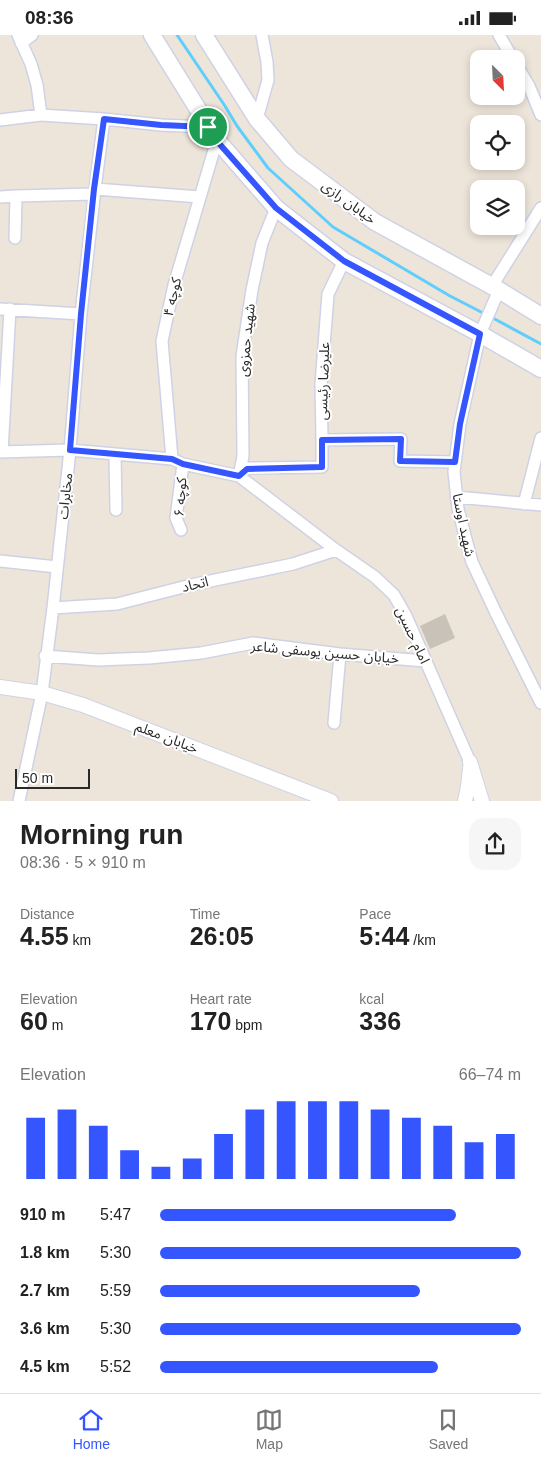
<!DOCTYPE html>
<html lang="en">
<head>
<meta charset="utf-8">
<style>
	:root { --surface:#fff; --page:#f6f6f6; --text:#222; --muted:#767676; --line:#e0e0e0; --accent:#3555ff }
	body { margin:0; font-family:Arial,"Noto Sans Arabic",sans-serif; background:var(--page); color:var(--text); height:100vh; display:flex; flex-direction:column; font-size:19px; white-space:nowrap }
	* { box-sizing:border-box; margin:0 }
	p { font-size:16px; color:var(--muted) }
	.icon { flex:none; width:28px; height:28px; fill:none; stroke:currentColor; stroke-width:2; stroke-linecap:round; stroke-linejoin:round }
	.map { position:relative; height:766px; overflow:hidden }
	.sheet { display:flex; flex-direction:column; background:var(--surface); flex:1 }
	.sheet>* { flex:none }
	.needle { width:32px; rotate:156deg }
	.controls { position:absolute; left:470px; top:15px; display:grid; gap:10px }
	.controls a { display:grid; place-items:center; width:55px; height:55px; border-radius:10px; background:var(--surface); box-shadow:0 2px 8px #0003; font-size:25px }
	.scale { position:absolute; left:15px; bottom:12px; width:75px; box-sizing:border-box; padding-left:5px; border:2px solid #2a2a2a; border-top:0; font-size:14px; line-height:18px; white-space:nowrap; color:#2a2a2a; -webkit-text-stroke:4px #fff; paint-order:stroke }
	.pin { position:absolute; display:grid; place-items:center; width:42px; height:42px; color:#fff; margin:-21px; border:2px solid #fff; border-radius:50%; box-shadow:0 1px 5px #0007 }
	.round { display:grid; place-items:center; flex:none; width:52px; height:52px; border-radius:15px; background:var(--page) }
	.headline { display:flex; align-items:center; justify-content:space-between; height:85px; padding:0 20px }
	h1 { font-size:28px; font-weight:700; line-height:38px }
	.stats { display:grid; grid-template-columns:repeat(3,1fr); gap:8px; height:85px; padding:5px 20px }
	.stats div { display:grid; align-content:center }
	.stats b { font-size:25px; font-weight:700 }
	.stats small { font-size:14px; font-weight:400 }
	.stats p { font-size:14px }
	.chart { height:140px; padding:10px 20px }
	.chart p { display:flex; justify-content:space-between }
	.chart svg { width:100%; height:90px; margin-top:5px; stroke:var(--accent); stroke-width:6 }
	ul { padding:0 20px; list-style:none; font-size:16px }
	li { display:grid; grid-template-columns:80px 60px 1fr; align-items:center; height:38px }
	li i { height:12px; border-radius:6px; background:var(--accent) }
	.status { display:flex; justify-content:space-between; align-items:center; height:35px; padding:0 25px; background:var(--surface); direction:ltr }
	.status svg { height:14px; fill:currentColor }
	.dock { display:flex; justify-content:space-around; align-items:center; height:70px; border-top:1px solid var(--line); background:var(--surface); font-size:14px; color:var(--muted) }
	.dock a { display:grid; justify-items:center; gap:2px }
	.dock .active { color:var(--accent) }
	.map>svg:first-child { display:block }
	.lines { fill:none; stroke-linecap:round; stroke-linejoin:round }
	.stream { stroke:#60cefc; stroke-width:3 }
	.building { fill:#c9c2b9 }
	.minor-casing { stroke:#cfd2e4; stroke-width:14 }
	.tertiary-casing { stroke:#cfd2e4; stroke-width:16 }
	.secondary-casing { stroke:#cfd2e4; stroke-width:19 }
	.minor { stroke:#fff; stroke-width:11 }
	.tertiary { stroke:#fff; stroke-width:14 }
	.secondary { stroke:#fff; stroke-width:16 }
	.route-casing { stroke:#fff; stroke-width:10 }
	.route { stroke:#3555ff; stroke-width:6 }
	.labels { text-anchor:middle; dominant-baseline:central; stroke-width:4; stroke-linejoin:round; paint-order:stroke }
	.street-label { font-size:14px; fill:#2a2a2a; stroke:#fff }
</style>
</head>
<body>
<div class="status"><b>08:36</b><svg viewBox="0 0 49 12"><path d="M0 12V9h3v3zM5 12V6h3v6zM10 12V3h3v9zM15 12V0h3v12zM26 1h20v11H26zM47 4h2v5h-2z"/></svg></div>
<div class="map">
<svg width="541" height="766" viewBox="0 0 541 766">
	<rect width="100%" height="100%" fill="#eee5da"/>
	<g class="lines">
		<path class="stream" d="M177,0L225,71L237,91L268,133L333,192L450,261L485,279
			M491,282L541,309"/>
	</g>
	<path class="building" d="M445,579L455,603L430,614L420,591Z"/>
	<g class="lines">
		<g class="minor-casing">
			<path id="minor" d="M18,0L31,29L37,50L41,80
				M499,0L513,24
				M21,8L32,0
				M516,29L529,51L541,80
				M257,84L268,45L267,27L262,0
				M0,85L41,80L104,84L161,90L207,92
				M95,154L200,162
				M0,162L16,161L94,159
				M15,203L16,161
				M344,226L328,259L321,349L322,405L401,404L400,426L455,427
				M492,251L541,173
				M499,255L480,299L460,389L454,437L458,474L472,527L496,578L541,668
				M0,274L81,279
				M0,417L70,415L172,424L183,429L239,441L336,515L375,542L394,560L406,581L470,727
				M2,417L10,274
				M115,419L116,475
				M172,424L162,306L174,250L217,105
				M239,441L243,421L242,321L252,255L262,208L276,173
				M239,441L247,433L322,432V405
				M457,462L541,470
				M524,469L541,403
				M181,495L176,483L183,429
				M0,526L57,532
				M53,573L117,569L191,550L293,529L336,515
				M45,621L98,625L149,623L201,618L253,608L340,619L425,626
				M334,688L340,619
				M19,766L42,658L53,573L70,415L81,279L95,154L104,84"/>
		</g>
		<g class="tertiary-casing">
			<path id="tertiary" d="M0,652L42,658L83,670L331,766
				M470,727L482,766
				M465,766L468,751L470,733"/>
		</g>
		<g class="secondary-casing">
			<path id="secondary" d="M152,0L217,105L276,173L344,226L480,299L541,334
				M204,0L257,84L291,124L375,187L499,255L541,281"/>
		</g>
		<use href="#minor" class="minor"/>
		<use href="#tertiary" class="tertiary"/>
		<use href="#secondary" class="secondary"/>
	</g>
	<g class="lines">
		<g class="route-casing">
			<path id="route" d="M104,84L161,90L208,92L216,105L276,173L344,226L480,299L460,389L455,427L400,426L401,404L322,405V432L247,434L239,441L183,429L172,424L70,415L81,279L94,154Z"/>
		</g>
		<use href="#route" class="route"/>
	</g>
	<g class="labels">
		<g class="street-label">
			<text transform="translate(349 167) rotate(36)">خیابان رازی</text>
			<text transform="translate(172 262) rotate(-77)">کوچه ۴</text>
			<text transform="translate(246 305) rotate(-84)">شهید حمزوی</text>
			<text transform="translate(323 346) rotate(-88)">علیرضا رئیسی</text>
			<text transform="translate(65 461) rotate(-84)">مخابرات</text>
			<text transform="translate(180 462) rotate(-86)">کوچه ۶</text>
			<text transform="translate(464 490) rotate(78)">شهید اوستا</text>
			<text transform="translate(195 549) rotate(-13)">اتحاد</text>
			<text transform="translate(413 600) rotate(65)">امام حسین</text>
			<text transform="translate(325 617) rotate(5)">خیابان حسین یوسفی شاعر</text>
			<text transform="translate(167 702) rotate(21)">خیابان معلم</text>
		</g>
	</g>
</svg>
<div class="controls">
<a><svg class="needle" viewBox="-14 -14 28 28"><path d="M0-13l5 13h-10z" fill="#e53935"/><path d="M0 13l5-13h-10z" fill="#767676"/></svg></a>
<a><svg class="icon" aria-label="locate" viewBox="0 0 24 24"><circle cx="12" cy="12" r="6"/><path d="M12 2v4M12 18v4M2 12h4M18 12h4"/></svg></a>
<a><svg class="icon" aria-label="layers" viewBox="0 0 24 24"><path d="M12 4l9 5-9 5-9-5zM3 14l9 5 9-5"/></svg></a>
</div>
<div class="scale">50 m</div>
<div class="pin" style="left:208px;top:92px;background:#1e9e55"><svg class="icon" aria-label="arrive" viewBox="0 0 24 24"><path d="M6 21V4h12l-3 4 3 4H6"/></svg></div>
</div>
<section class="sheet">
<div class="headline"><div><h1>Morning run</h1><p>08:36 · 5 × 910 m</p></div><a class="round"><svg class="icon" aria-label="share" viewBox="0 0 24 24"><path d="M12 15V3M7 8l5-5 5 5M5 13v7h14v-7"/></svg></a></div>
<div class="stats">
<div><p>Distance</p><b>4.55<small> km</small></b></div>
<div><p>Time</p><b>26:05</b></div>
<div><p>Pace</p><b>5:44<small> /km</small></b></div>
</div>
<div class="stats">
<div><p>Elevation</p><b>60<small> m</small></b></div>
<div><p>Heart rate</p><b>170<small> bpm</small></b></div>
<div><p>kcal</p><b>336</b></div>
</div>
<div class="chart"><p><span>Elevation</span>66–74 m</p>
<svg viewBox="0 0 160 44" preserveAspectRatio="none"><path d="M5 44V14M15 44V10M25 44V18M35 44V30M45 44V38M55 44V34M65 44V22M75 44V10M85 44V6M95 44V6M105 44V6M115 44V10M125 44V14M135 44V18M145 44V26M155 44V22"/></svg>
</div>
<ul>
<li><b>910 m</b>5:47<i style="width:82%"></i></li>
<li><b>1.8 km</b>5:30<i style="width:100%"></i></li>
<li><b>2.7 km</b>5:59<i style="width:72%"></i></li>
<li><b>3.6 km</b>5:30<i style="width:100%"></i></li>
<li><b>4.5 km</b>5:52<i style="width:77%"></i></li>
</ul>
</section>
<nav class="dock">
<a class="active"><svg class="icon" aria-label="home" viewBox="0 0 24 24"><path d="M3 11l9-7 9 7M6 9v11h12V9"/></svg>Home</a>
<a><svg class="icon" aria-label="map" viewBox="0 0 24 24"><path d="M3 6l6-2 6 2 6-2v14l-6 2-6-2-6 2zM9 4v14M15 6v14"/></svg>Map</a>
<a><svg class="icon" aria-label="saved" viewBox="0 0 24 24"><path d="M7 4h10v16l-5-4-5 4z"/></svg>Saved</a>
</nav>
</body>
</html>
